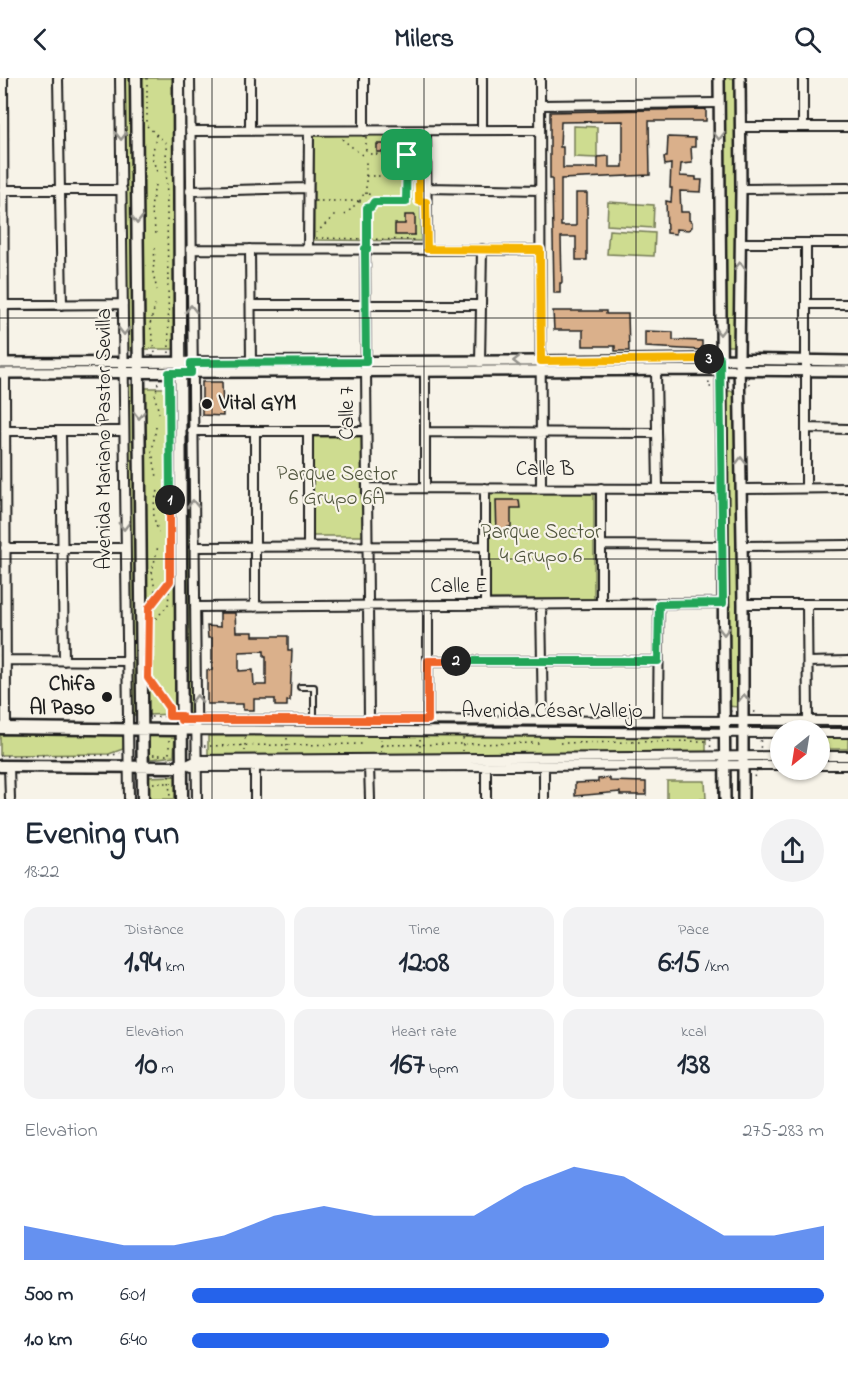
<!DOCTYPE html>
<html lang="en">
<head>
<meta charset="utf-8">
<style>
	:root { --surface:#fff; --page:#f2f2f3; --text:#1f2937; --muted:#747a83; --accent:#2563eb }
	body { margin:0; font-family:"Indie Flower",sans-serif; background:var(--page); color:var(--text); height:100vh; display:flex; flex-direction:column; font-size:22px; white-space:nowrap }
	* { box-sizing:border-box; margin:0 }
	p { font-size:20px; color:var(--muted) }
	.icon { flex:none; width:33px; height:33px; fill:none; stroke:currentColor; stroke-width:2; stroke-linecap:round; stroke-linejoin:round }
	.map { position:relative; height:721px; overflow:hidden }
	.side { display:flex; flex-direction:column; background:var(--surface); flex:1 }
	.side>* { flex:none }
	.needle { width:39px; rotate:210deg }
	.tools { position:absolute; left:770px; top:642px; display:grid; gap:12px }
	.tools a { display:grid; place-items:center; width:60px; height:60px; border-radius:50%; background:var(--surface); box-shadow:0 2px 4px #0004; font-size:30px }
	.pin { position:absolute; display:grid; place-items:center; width:51px; height:51px; color:#fff; margin:-26px; border-radius:12px; box-shadow:0 3px 9px #0006 }
	.km { position:absolute; width:30px; height:30px; margin:-15px; border-radius:50%; background:#222; color:#fff; font-size:16px; line-height:30px; text-align:center }
	.round { display:grid; place-items:center; flex:none; width:63px; height:63px; border-radius:32px; background:var(--page) }
	.summary { display:flex; align-items:center; justify-content:space-between; height:102px; padding:0 24px }
	h1 { font-size:33px; font-weight:800; line-height:45px }
	.metrics { display:grid; grid-template-columns:repeat(3,1fr); gap:9px; height:102px; padding:6px 24px }
	.metrics div { display:grid; align-content:center; border-radius:15px; background:var(--page); text-align:center }
	.metrics b { font-size:30px; font-weight:800 }
	.metrics small { font-size:16px; font-weight:400 }
	.metrics p { font-size:16px }
	.chart { height:168px; padding:12px 24px }
	.chart p { display:flex; justify-content:space-between }
	.chart svg { width:100%; height:108px; margin-top:6px; fill:var(--accent); opacity:.7 }
	ul { padding:0 24px; list-style:none; font-size:20px }
	li { display:grid; grid-template-columns:96px 72px 1fr; align-items:center; height:45px }
	li i { height:15px; border-radius:8px; background:var(--accent) }
	header { display:flex; justify-content:space-between; align-items:center; height:78px; padding:0 24px; background:var(--surface); font-size:27px; font-weight:800 }
	.map>svg:first-child { display:block }
	.green { fill:#cedc90; stroke:#757c56; stroke-width:1.5 }
	.building { fill:#dab08b; stroke:#1c1c1c; stroke-width:1.5; fill-rule:evenodd }
	.lines { fill:none; stroke-linecap:round; stroke-linejoin:round }
	.service-casing { stroke:#1c1c1c; stroke-width:8 }
	.minor-casing { stroke:#1c1c1c; stroke-width:12 }
	.tertiary-casing { stroke:#1c1c1c; stroke-width:14 }
	.secondary-casing { stroke:#1c1c1c; stroke-width:15 }
	.path { stroke:#1c1c1c; stroke-width:1.5; stroke-dasharray:1.5 4.5; stroke-linecap:butt }
	.service { stroke:#f7f3e8; stroke-width:4 }
	.minor { stroke:#f7f3e8; stroke-width:8 }
	.tertiary { stroke:#f7f3e8; stroke-width:9 }
	.secondary { stroke:#f7f3e8; stroke-width:10 }
	.oneway { stroke:#94928c }
	.split-1-casing { stroke:#fff; stroke-width:12 }
	.split-2-casing { stroke:#fff; stroke-width:12 }
	.split-3-casing { stroke:#fff; stroke-width:12 }
	.split-4-casing { stroke:#fff; stroke-width:12 }
	.split-1 { stroke:#22a559; stroke-width:8 }
	.split-2 { stroke:#f0652b; stroke-width:8 }
	.split-3 { stroke:#22a559; stroke-width:8 }
	.split-4 { stroke:#f5b400; stroke-width:8 }
	.grid { fill:none; stroke:#1c1c1c; stroke-width:1.5; stroke-opacity:0.55 }
	.poi-dot { fill:#1c1c1c; stroke:#f7f3e8; stroke-width:2 }
	.labels { text-anchor:middle; dominant-baseline:central; stroke-width:4.5; stroke-linejoin:round; paint-order:stroke }
	.poi-label { font-size:21px; font-weight:bold; fill:#1c1c1c; stroke:#f7f3e8; text-anchor:start }
	.street-label { font-size:21px; fill:#1c1c1c; stroke:#f7f3e8 }
	.park-label { font-size:21px; fill:#51563f; stroke:#f7f3e8 }
</style>
</head>
<body>
<header><svg class="icon" aria-label="back" viewBox="0 0 24 24"><path d="M15 5l-7 7 7 7"/></svg>Milers<svg class="icon" aria-label="search" viewBox="0 0 24 24"><circle cx="10" cy="10" r="6"/><path d="M15 15l6 6"/></svg></header>
<div class="map">
<svg width="848" height="721" viewBox="0 0 848 721">
	<rect width="100%" height="100%" fill="#f7f3e8"/>
	<filter id="ink" filterUnits="userSpaceOnUse"><feTurbulence type="fractalNoise" baseFrequency=".0167" numOctaves="2"/><feDisplacementMap in="SourceGraphic" scale="12" xChannelSelector="R" yChannelSelector="G"/><feConvolveMatrix kernelMatrix="1 2 1 2 8 2 1 2 1" color-interpolation-filters="sRGB"/></filter>
	<g filter="url(#ink)">
		<path class="green" d="M125,0H133L135,273L127,272Z
			M141,0H175L176,271H143Z
			M184,0H188L190,272L184,271Z
			M725,0H735L736,268H726Z
			M574,48L597,49V80L574,79Z
			M421,56V163L314,162V58Z
			M608,124L654,127L653,150L607,147Z
			M609,152L655,155L654,178L607,176Z
			M128,307H135L138,637H132Z
			M144,310H174L177,636L147,637Z
			M184,311H190L191,636H186Z
			M725,313H736L738,629L727,628Z
			M312,359H361L362,458H313Z
			M488,413L594,414V521H488Z
			M706,654V675L208,678V658Z
			M149,655L175,656L174,678L151,681C146,675 145,661 149,655Z
			M123,656V671L109,676L0,677V657Z
			M819,657H848V671H819Z
			M176,698V721H147V699Z
			M667,703H705L706,721H667Z"/>
		<path class="building" d="M706,31V43H649L650,97L561,101V148H576V115H587V182H576V159H561L562,205H560V215H554L552,101H550V34ZM623,43V89H609V78L598,79V90H563V69H560L561,44Z
			M668,59L695,60V69H691L692,85L681,86L680,98L696,99V102H702L701,114L680,113L681,134H689V142L692,144V149L689,152L676,151V156L667,155L666,123L671,124L672,110H670L671,86L665,87L664,79H667Z
			M377,66H414V74H377Z
			M405,137H415V157H395V146H405Z
			M553,233H606V236H628L629,273H615V268H583V252H554Z
			M645,253L673,254V262L702,263V272L645,269Z
			M202,304H222L223,338L202,337Z
			M496,422H519L520,430H511V449H508V458H497Z
			M220,535H235L236,554H253V558H288V572H292L290,623H287V628H275V621H254V632H243V626H207V592H212V560H208L207,548L220,549ZM264,573V578H266V607H254L253,592L239,593V574Z
			M610,700V703L646,704V717H620V714L575,718V705L598,704V701Z"/>
		<g class="lines">
			<g class="service-casing">
				<path id="service" d="M300,609H314V641"/>
			</g>
			<g class="minor-casing">
				<path id="minor" d="M3,0L4,285
					M58,0L62,227
					M120,0L129,721
					M190,0L197,721
					M482,0V52
					M540,0L541,410
					M803,0V49
					M540,27L719,25
					M740,49H848
					M190,53L540,52
					M250,53V0
					M364,53V0
					M426,53L427,171
					M426,110L540,112
					M741,111L848,110
					M3,112H122
					M190,113L308,110
					M741,165H848
					M806,165V410
					M190,171L540,172
					M250,171L251,285
					M308,171L309,53
					M365,171L369,642
					M806,226H848
					M4,227L123,226
					M251,227H480
					M480,284L482,171
					M656,293L658,411
					M5,295L6,650
					M806,350L848,351
					M5,353H124
					M61,353L64,583
					M192,353H366
					M255,353V529
					M425,354L657,355
					M367,410L723,411
					M425,410V295
					M742,411L848,410
					M601,467L723,468
					M742,468L848,467
					M194,469L485,468
					M308,469V353
					M5,470H124
					M601,526V410
					M743,526H848
					M485,527V410
					M541,527L543,642
					M807,527L808,642
					M195,529L723,525
					M6,582L127,583
					M428,583H658
					M808,584L848,583
					M181,642L848,643
					M428,642V527
					M658,643L659,526
					M197,652L780,655
					M819,655H848
					M819,678H848
					M819,687H848
					M9,688L10,721
					M369,688L370,721
					M486,688V721
					M544,688V721
					M182,689L197,682L780,678
					M192,689L780,687
					M255,721V689"/>
			</g>
			<g class="tertiary-casing">
				<path id="tertiary" d="M719,0L725,721
					M740,0L741,111L739,281L743,526V721
					M0,285L541,283L720,281L848,283
					M0,295L720,292L848,293
					M181,652H197"/>
			</g>
			<g class="secondary-casing">
				<path id="secondary" d="M136,0L143,721
					M179,0L182,721
					M0,650L181,652
					M0,688L182,689"/>
			</g>
			<path class="path" d="M147,0V48L166,65L169,276
				M156,57L152,79L157,94
				M366,59V73
				M342,61L362,77
				M370,76L418,77
				M366,98H382
				M155,107L151,130L156,156
				M366,116V81
				M360 123a7 7 0 1 1 14 0a7 7 0 1 1-14 0Z
				M315,123H360
				M374,124H418
				M406,124L407,78
				M367,131V162
				M345,137L359,123
				M316,155L336,136
				M316,160L418,162
				M155,170L153,195L157,212
				M155,275L150,246L156,225
				M748,275L749,309H709L708,276Z
				M158,305L155,319L159,335
				M156,349L152,374L157,399
				M158,413C152,427 152,440 159,454
				M156,519L152,494L158,468
				M151,527L169,505
				M152,545L168,527L170,503L169,301
				M151,605L169,630V642
				M724,633L755,634C763,650 762,683 754,699H725L713,688C709,667 708,648 724,633Z
				M151,639L173,638
				M245,660V673
				M287,660V673
				M463,660V673
				M381,661V674
				M420,661V674
				M169,662V681
				M560,665L707,663
				M381,667L540,665
				M204,668L364,666
				M153,677H169
				M0,678L113,677L120,675
				M169,698L170,721
				M153,705H172"/>
			<use href="#service" class="service"/>
			<use href="#minor" class="minor"/>
			<use href="#tertiary" class="tertiary"/>
			<use href="#secondary" class="secondary"/>
		</g>
		<defs><path id="oneway-chevron" d="M-2-3.5L2.5 0L-2 3.5" fill="none" stroke-width="1.6" stroke-linecap="round" stroke-linejoin="round" transform="scale(1.5)"/></defs>
		<g class="oneway">
			<use href="#oneway-chevron" transform="translate(121 58) rotate(89)"/>
			<use href="#oneway-chevron" transform="translate(719 58) rotate(90)"/>
			<use href="#oneway-chevron" transform="translate(137 142) rotate(89)"/>
			<use href="#oneway-chevron" transform="translate(740 188) rotate(-89)"/>
			<use href="#oneway-chevron" transform="translate(191 231) rotate(-90)"/>
			<use href="#oneway-chevron" transform="translate(124 253) rotate(89)"/>
			<use href="#oneway-chevron" transform="translate(720 253) rotate(90)"/>
			<use href="#oneway-chevron" transform="translate(517 283) rotate(180)"/>
			<use href="#oneway-chevron" transform="translate(139 337) rotate(90)"/>
			<use href="#oneway-chevron" transform="translate(741 383) rotate(-91)"/>
			<use href="#oneway-chevron" transform="translate(193 426) rotate(-91)"/>
			<use href="#oneway-chevron" transform="translate(124 448) rotate(90)"/>
			<use href="#oneway-chevron" transform="translate(724 553) rotate(90)"/>
			<use href="#oneway-chevron" transform="translate(744 620) rotate(-90)"/>
			<use href="#oneway-chevron" transform="translate(197 621) rotate(-91)"/>
		</g>
	</g>
	<g class="lines" filter="url(#ink)">
		<g class="split-1-casing">
			<path id="split-1" d="M170,422L169,295H191V285L366,284L365,171H367V130L371,129L374,124H406L407,77"/>
		</g>
		<g class="split-2-casing">
			<path id="split-2" d="M170,422V503L149,530L148,600L169,630V638H181V642H428V583H456"/>
		</g>
		<g class="split-3-casing">
			<path id="split-3" d="M456,583H658L659,526L723,525L720,280L709,281"/>
		</g>
		<g class="split-4-casing">
			<path id="split-4" d="M407,77H419V123L426,124L427,171L540,172L541,283L709,281"/>
		</g>
		<use href="#split-1" class="split-1"/>
		<use href="#split-2" class="split-2"/>
		<use href="#split-3" class="split-3"/>
		<use href="#split-4" class="split-4"/>
	</g>
	<path class="grid" d="M212,0V721M424,0V721M636,0V721M0,240H848M0,481H848"/>
	<g class="poi-dot">
		<circle cx="207" cy="326" r="6"/>
		<circle cx="107" cy="619" r="6"/>
	</g>
	<g class="labels">
		<g class="poi-label">
			<text x="219" y="326">Vital GYM</text>
			<text x="95" y="607" text-anchor="end">Chifa<tspan x="95" dy="24">Al Paso</tspan></text>
		</g>
		<g class="street-label">
			<text transform="translate(348 335) rotate(-90)">Calle 7</text>
			<text transform="translate(105 361) rotate(-90)">Avenida Mariano Pastor Sevilla</text>
			<text x="545" y="392">Calle B</text>
			<text x="459" y="509">Calle E</text>
			<text x="552" y="634">Avenida César Vallejo</text>
		</g>
		<g class="park-label">
			<text x="337" y="397">Parque Sector<tspan x="337" dy="24">6 Grupo 6A</tspan></text>
			<text x="541" y="455">Parque Sector<tspan x="541" dy="24">4 Grupo 6</tspan></text>
		</g>
	</g>
</svg>
<div class="tools">
<a><svg class="needle" viewBox="-14 -14 28 28"><path d="M0-13l5 13h-10z" fill="#e53935"/><path d="M0 13l5-13h-10z" fill="#747a83"/></svg></a>
</div>
<div class="pin" style="left:407px;top:77px;background:#1e9e55"><svg class="icon" aria-label="arrive" viewBox="0 0 24 24"><path d="M6 21V4h12l-3 4 3 4H6"/></svg></div>
<b class="km" style="left:170px;top:422px">1</b>
<b class="km" style="left:456px;top:583px">2</b>
<b class="km" style="left:709px;top:281px">3</b>
</div>
<section class="side">
<div class="summary"><div><h1>Evening run</h1><p>18:22</p></div><a class="round"><svg class="icon" aria-label="share" viewBox="0 0 24 24"><path d="M12 15V3M7 8l5-5 5 5M5 13v7h14v-7"/></svg></a></div>
<div class="metrics">
<div><p>Distance</p><b>1.94<small> km</small></b></div>
<div><p>Time</p><b>12:08</b></div>
<div><p>Pace</p><b>6:15<small> /km</small></b></div>
</div>
<div class="metrics">
<div><p>Elevation</p><b>10<small> m</small></b></div>
<div><p>Heart rate</p><b>167<small> bpm</small></b></div>
<div><p>kcal</p><b>138</b></div>
</div>
<div class="chart"><p><span>Elevation</span>275–283 m</p>
<svg viewBox="0 0 160 44" preserveAspectRatio="none"><path d="M0 44V30L10 34L20 38L30 38L40 34L50 26L60 22L70 26L80 26L90 26L100 14L110 6L120 10L130 22L140 34L150 34L160 30V44z"/></svg>
</div>
<ul>
<li><b>500 m</b>6:01<i style="width:100%"></i></li>
<li><b>1.0 km</b>6:40<i style="width:66%"></i></li>
</ul>
</section>
</body>
</html>
